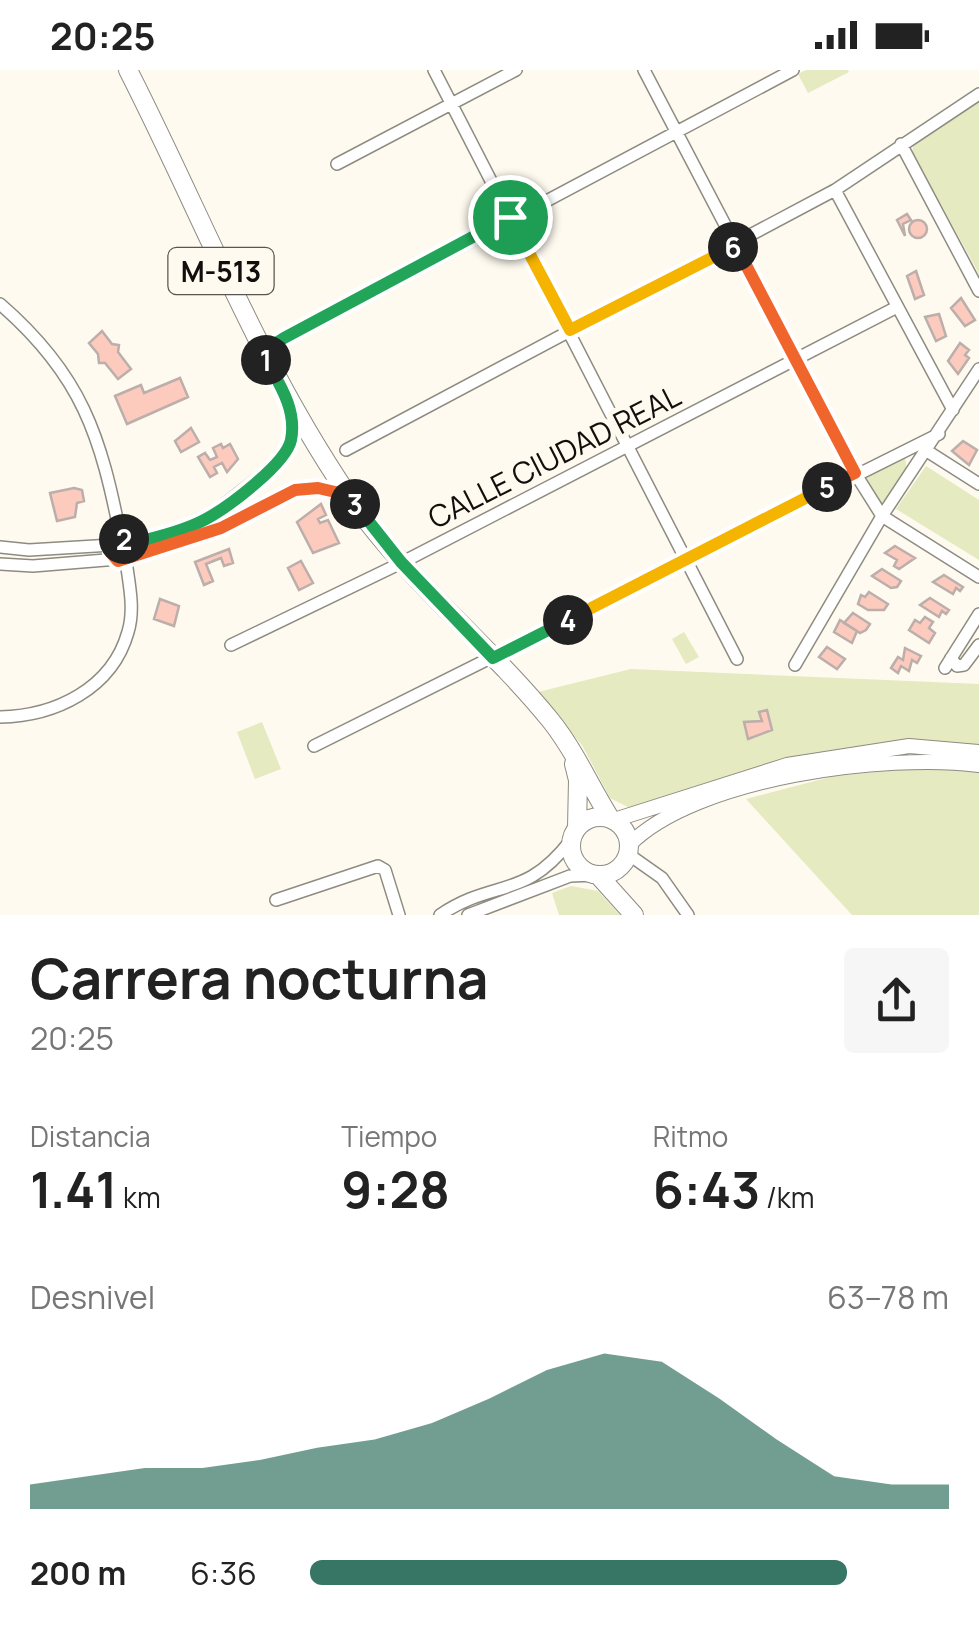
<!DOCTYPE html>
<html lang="es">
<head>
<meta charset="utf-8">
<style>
	:root { --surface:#fff; --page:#f6f6f6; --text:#222; --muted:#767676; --accent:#377665 }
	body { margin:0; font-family:Manrope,sans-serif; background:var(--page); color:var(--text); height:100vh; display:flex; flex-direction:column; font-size:38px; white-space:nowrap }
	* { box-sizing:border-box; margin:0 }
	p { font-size:32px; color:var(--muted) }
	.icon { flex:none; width:55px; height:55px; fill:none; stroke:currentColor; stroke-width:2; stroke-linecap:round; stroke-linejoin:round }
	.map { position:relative; height:845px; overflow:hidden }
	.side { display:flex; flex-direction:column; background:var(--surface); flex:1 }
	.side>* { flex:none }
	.pin { position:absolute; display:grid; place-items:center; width:85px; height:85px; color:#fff; margin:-42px; border:5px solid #fff; border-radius:50%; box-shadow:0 2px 10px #0007 }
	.km { position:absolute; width:50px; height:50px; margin:-25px; border-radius:50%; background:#222; color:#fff; font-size:28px; line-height:50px; text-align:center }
	.round { display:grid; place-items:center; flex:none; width:105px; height:105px; border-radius:10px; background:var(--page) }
	.head { display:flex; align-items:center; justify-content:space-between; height:170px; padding:0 30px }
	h1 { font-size:55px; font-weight:700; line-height:75px }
	.metrics { display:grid; grid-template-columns:repeat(3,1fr); gap:15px; height:170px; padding:10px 30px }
	.metrics div { display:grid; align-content:center }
	.metrics b { font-size:50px; font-weight:700 }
	.metrics small { font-size:28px; font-weight:400 }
	.metrics p { font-size:28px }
	.chart { height:280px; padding:20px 30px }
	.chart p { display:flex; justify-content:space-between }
	.chart svg { width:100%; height:180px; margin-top:10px; fill:var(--accent); opacity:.7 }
	ul { padding:0 30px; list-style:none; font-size:32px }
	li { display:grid; grid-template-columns:160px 120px 1fr; align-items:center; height:75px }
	li i { height:25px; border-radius:12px; background:var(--accent) }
	.status { display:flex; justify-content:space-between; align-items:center; height:70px; padding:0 50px; background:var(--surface); direction:ltr }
	.status svg { height:28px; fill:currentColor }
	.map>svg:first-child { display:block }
	.green { fill:#e5eac0 }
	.building { fill:#fdcabe; stroke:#bbaeab; stroke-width:2.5 }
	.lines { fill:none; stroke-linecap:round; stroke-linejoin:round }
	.minor-casing { stroke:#8e8b81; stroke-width:14 }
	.tertiary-casing { stroke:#8e8b81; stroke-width:16 }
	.primary-casing { stroke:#8e8b81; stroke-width:20 }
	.minor { stroke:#fff; stroke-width:11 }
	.tertiary { stroke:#fff; stroke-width:14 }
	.primary { stroke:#fff; stroke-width:18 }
	.split-1-casing { stroke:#fff; stroke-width:20 }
	.split-2-casing { stroke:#fff; stroke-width:20 }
	.split-3-casing { stroke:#fff; stroke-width:20 }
	.split-4-casing { stroke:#fff; stroke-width:20 }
	.split-5-casing { stroke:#fff; stroke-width:20 }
	.split-6-casing { stroke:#fff; stroke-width:20 }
	.split-7-casing { stroke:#fff; stroke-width:20 }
	.split-1 { stroke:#22a559; stroke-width:12 }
	.split-2 { stroke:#22a559; stroke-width:12 }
	.split-3 { stroke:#f0652b; stroke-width:12 }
	.split-4 { stroke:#22a559; stroke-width:12 }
	.split-5 { stroke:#f5b400; stroke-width:12 }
	.split-6 { stroke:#f0652b; stroke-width:12 }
	.split-7 { stroke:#f5b400; stroke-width:12 }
	.labels { text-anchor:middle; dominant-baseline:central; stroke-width:10; stroke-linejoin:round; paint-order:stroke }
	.shield { fill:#fefaef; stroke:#585650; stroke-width:2.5 }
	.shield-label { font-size:28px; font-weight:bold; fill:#110f0c }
	.street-label { font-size:30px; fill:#110f0c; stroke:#fefaef }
</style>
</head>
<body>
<div class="status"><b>20:25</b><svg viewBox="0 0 49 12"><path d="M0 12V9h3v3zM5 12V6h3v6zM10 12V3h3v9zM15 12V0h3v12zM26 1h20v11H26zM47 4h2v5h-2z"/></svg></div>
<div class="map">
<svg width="979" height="845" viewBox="0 0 979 845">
	<rect width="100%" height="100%" fill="#fefaef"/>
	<path class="green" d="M806,0H848L849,2L808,23L798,4Z
		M979,32V204L912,81L914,74Z
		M905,388L907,399L882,434L864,407Z
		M926,396L979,430V490L896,439Z
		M684,562L699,587L686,594L672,569Z
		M631,599L979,614V678C863,658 740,703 630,738L610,728L582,675L534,623Z
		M262,652L281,699L255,709L237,662Z
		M943,696L979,702V845H852L746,729L834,706Z
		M571,816L598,821L620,845H559L552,823Z"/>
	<path class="building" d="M907,144L911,150L903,154L905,166L897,150Z
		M909 159a9 9 0 1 1 18 0a9 9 0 1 1-18 0Z
		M916,201L924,225L915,229L907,206Z
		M961,228L975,250L965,256L951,238Z
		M939,244L946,266L936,271L925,247Z
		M102,261L112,274L119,275L118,282L131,299L118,309L105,293H99L98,284L89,273Z
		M960,273L969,280L965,285L969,288L958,304L948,291Z
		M180,308L188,327L127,354L115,326L141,315L144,323Z
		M191,358L199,372L181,382L175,371Z
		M963,371L977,380L969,395L952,381Z
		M221,374L223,378L230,374L238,389L227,402L222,393L214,397L217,403L210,407L198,387L205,383L210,390L217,387L213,378Z
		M74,418L82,420L84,431L77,433L75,447L57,451L50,423Z
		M321,434L326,445L318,449L320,453L328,450L339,473L313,483L297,452Z
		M895,476L915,488L899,499L894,496L897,490L885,483Z
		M229,479L233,493L224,496L221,488L206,494L213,511L204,515L195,492Z
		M301,491L313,513L299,520L288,498Z
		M882,499L901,511L897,517L891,518L872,506Z
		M944,505L963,517L960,521L956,518L953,524L933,512Z
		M869,522L888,534L884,540H868L858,534L861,525L865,527Z
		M930,528L949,540L946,544L942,541L939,547L920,535Z
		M160,529L179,536L174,556L154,549Z
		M853,543L870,554L866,560L860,563L844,553Z
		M925,547L933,552L929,558L935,563L929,573L909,560L915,550L920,553Z
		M840,550L857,561L852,573L834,562Z
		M827,577L845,589L837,599L819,587Z
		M905,578L921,586L917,593L912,590L909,601L901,596L898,603L891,598L898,587L903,590Z
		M767,640L772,660L748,669L744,652L762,651L759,642Z"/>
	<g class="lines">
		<g class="minor-casing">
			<path id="minor" d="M434,0L737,589
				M644,0L855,403L882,446L979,507
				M901,74L979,221
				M337,94L516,0
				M835,120L953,340
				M0,234C82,305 101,366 121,469
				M262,282L793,0
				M346,380L835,120L979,24
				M927,381L979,414
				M132,473L203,451L281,390L292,364L290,334
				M0,477L29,480L112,475
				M132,487L221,458L295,420L318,418L348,425
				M114,489L112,475L126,469
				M0,494L33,496L130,488
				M231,575L401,493L897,237
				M951,588L957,596L964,595L979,575
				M795,595L882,446L979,299
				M945,598L979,544
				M0,647C55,646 112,619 128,562C135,539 129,514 126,491
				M314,676L939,364
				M628,784L662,808L688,845
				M276,830L378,796L385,800L399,845
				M440,845C495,808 524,831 571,770
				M468,845L570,806L594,805"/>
		</g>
		<g class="tertiary-casing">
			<path id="tertiary" d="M614,750L787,695L909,676L979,682
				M629,775C696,707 887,683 979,695"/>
		</g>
		<g class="primary-casing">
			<path id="primary" d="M128,0C201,143 257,291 348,425C405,509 487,572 551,651C575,681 590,716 610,748
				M574,694L578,710L577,758
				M571 776a29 29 0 1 1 58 0a29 29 0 1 1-58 0Z
				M599,806L634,845"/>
		</g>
		<use href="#minor" class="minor"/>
		<use href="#tertiary" class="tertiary"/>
		<use href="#primary" class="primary"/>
	</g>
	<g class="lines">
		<g class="split-1-casing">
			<path id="split-1" d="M266,290L262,282L284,268L510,147"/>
		</g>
		<g class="split-2-casing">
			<path id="split-2" d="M124,469L132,473C155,468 186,460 206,449C228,437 286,394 291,370C297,340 280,315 266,290"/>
		</g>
		<g class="split-3-casing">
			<path id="split-3" d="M124,469L112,474V484L118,491L221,458L295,420L318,418L348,425L355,434"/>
		</g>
		<g class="split-4-casing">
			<path id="split-4" d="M355,434L401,492L493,588L568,550"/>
		</g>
		<g class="split-5-casing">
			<path id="split-5" d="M568,550L827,417"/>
		</g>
		<g class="split-6-casing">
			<path id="split-6" d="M733,177L736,176L855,403L827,417"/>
		</g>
		<g class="split-7-casing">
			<path id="split-7" d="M510,147L570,260L733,177"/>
		</g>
		<use href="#split-1" class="split-1"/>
		<use href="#split-2" class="split-2"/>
		<use href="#split-3" class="split-3"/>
		<use href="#split-4" class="split-4"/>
		<use href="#split-5" class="split-5"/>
		<use href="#split-6" class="split-6"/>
		<use href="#split-7" class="split-7"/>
	</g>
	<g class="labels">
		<rect class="shield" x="168.5" y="178" width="105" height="46" rx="8"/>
		<g class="shield-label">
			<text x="221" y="201">M-513</text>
		</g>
		<g class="street-label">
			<text transform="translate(554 386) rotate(-27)">CALLE CIUDAD REAL</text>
		</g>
	</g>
</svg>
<div class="pin" style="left:510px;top:147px;background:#1e9e55"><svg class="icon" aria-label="arrive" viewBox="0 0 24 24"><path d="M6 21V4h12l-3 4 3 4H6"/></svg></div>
<b class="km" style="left:266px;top:290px">1</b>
<b class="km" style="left:124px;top:469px">2</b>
<b class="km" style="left:355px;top:434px">3</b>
<b class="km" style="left:568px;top:550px">4</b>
<b class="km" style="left:827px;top:417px">5</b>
<b class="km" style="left:733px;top:177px">6</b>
</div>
<section class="side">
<div class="head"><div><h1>Carrera nocturna</h1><p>20:25</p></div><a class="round"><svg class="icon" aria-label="share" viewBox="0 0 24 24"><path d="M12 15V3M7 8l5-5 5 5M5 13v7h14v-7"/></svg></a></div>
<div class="metrics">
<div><p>Distancia</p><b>1.41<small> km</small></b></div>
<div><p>Tiempo</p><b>9:28</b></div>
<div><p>Ritmo</p><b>6:43<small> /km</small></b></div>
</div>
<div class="chart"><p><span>Desnivel</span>63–78 m</p>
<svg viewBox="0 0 160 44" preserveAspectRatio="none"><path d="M0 44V38L10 36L20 34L30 34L40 32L50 29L60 27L70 23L80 17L90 10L100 6L110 8L120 17L130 27L140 36L150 38L160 38V44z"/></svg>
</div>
<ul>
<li><b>200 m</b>6:36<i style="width:84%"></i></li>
</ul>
</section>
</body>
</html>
